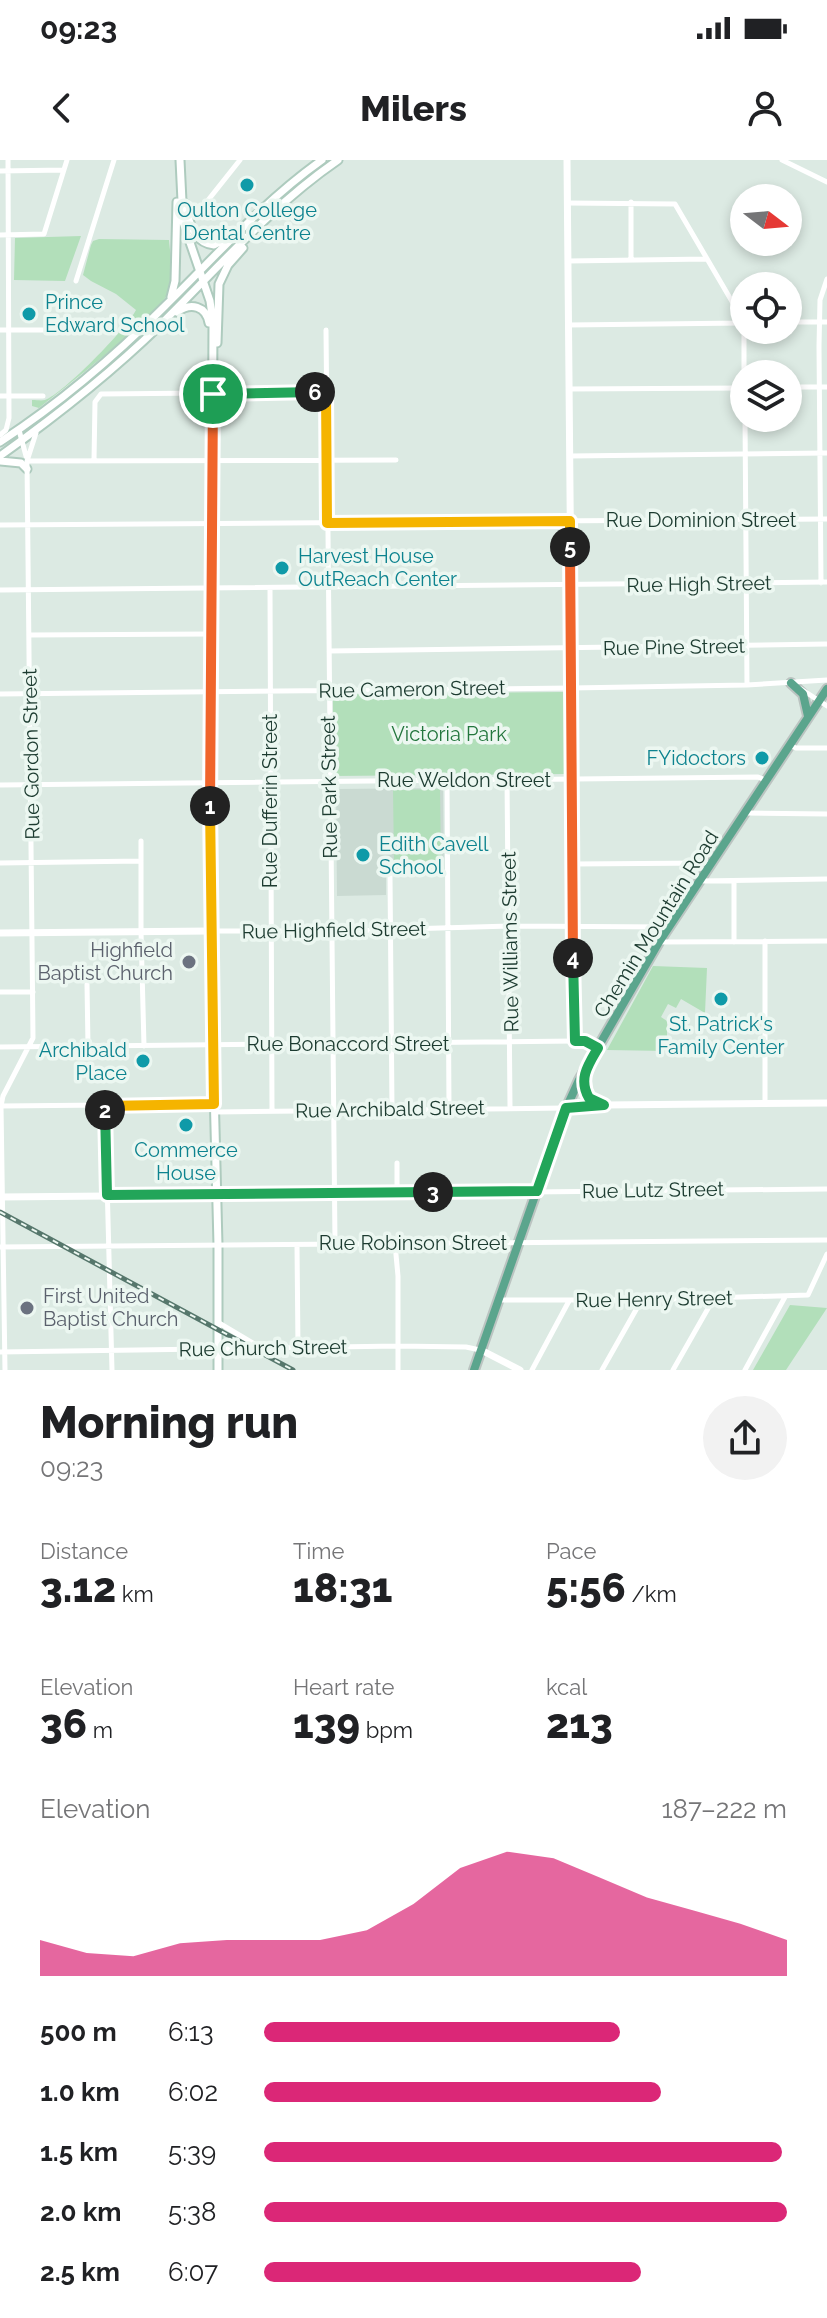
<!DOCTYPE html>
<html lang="en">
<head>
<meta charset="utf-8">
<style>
	:root { --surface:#fff; --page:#f2f2f2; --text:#202124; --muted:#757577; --accent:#db2777 }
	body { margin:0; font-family:Raleway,sans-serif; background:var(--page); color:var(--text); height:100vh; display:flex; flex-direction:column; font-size:30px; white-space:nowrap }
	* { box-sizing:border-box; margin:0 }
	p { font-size:26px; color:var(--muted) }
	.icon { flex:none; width:44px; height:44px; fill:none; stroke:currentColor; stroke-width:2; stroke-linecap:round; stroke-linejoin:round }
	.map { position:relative; height:1210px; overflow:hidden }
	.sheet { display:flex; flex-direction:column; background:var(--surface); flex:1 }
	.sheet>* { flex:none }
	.needle { width:52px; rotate:106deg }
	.controls { position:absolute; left:730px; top:24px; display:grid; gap:16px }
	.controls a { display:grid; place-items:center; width:72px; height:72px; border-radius:50%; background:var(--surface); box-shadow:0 4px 12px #0003; font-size:40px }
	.pin { position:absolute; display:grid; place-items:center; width:68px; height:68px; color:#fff; margin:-34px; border:4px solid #fff; border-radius:50%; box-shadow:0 2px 8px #0007 }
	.km { position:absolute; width:40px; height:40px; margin:-20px; border-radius:50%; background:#222; color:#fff; font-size:22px; line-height:40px; text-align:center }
	.round { display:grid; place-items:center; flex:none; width:84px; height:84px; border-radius:42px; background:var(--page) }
	.head { display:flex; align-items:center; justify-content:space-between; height:136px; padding:0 40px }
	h1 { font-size:44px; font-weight:800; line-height:60px }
	.figures { display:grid; grid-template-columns:repeat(3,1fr); gap:12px; height:136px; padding:8px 40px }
	.figures div { display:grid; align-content:center }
	.figures b { font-size:40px; font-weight:800 }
	.figures small { font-size:22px; font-weight:400 }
	.figures p { font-size:22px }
	.chart { height:224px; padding:16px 40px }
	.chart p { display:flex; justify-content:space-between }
	.chart svg { width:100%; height:144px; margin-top:8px; fill:var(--accent); opacity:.7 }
	ul { padding:0 40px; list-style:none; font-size:26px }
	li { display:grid; grid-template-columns:128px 96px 1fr; align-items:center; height:60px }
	li i { height:20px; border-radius:10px; background:var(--accent) }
	.status { display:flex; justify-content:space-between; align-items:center; height:56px; padding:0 40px; background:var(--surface); direction:ltr }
	.status svg { height:22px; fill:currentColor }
	header { display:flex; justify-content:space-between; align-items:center; height:104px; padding:0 40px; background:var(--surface); font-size:36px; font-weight:800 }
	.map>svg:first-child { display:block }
	.built { fill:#cadad2 }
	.green { fill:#b2dfba }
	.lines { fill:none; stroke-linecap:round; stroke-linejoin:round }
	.secondary-casing { stroke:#aecbbe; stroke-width:11 }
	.primary-casing { stroke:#bbc4c1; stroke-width:12 }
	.minor { stroke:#fff; stroke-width:5 }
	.tertiary { stroke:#fff; stroke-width:7 }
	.secondary { stroke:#fff; stroke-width:7 }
	.primary { stroke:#5ba58d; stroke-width:8 }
	.rail-casing { stroke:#56776c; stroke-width:5 }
	.rail { stroke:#ecf7f1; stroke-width:2; stroke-dasharray:6; stroke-linecap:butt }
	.split-1-casing { stroke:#fff; stroke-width:16 }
	.split-2-casing { stroke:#fff; stroke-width:16 }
	.split-3-casing { stroke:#fff; stroke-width:16 }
	.split-4-casing { stroke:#fff; stroke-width:16 }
	.split-5-casing { stroke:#fff; stroke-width:16 }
	.split-6-casing { stroke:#fff; stroke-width:16 }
	.split-7-casing { stroke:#fff; stroke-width:16 }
	.split-1 { stroke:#f0652b; stroke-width:10 }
	.split-2 { stroke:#f5b400; stroke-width:10 }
	.split-3 { stroke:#22a559; stroke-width:10 }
	.split-4 { stroke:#22a559; stroke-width:10 }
	.split-5 { stroke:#f0652b; stroke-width:10 }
	.split-6 { stroke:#f5b400; stroke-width:10 }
	.split-7 { stroke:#22a559; stroke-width:10 }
	.culture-dot { fill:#0f9aa8; stroke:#ecf7f1; stroke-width:3 }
	.worship-dot { fill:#6b7280; stroke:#ecf7f1; stroke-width:3 }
	.labels { text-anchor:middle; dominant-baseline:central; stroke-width:7; stroke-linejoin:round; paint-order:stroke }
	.culture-label { font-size:20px; fill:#0d838f; stroke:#ecf7f1 }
	.street-label { font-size:20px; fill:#1c3b30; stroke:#ecf7f1 }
	.park-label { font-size:20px; fill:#23763d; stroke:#ecf7f1 }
	.worship-label { font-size:20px; fill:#5b616d; stroke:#ecf7f1; text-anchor:end }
</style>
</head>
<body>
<div class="status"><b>09:23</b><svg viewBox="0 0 49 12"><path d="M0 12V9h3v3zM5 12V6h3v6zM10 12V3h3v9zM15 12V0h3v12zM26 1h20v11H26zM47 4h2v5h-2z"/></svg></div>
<header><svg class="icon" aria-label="back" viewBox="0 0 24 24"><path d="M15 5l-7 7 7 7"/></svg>Milers<svg class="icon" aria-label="person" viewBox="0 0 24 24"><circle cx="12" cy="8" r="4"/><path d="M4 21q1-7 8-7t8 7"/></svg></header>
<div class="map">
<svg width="827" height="1210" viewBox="0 0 827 1210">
	<rect width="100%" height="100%" fill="#dceae3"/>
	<path class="built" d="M443,628L444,706L392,708L386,718V735L337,736L336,629Z"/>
	<path class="green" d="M81,76L65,121L14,120L15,78Z
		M99,79L169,80C170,95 175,115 170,130C161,154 64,228 39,248L32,246V240C37,240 41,241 45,240C63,234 127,168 136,150L116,134L91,121L83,115L91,85L93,81Z
		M564,532L565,614L333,616V534Z
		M440,629L441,701L394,702L393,630Z
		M653,806L707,808L705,853L681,839L676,848L668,844L661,857L667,861V891L607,890Z
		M790,1145L827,1148L786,1210H753Z"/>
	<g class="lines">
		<g class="secondary-casing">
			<path id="secondary" d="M180,0L183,62L210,141L213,163L210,771L218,1085V1210
				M186,44C188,62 194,83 214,85L229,77
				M171,137L175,121L177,42
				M177,152C191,142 206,146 209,163
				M217,183L219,124L228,105L243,88
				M0,282C60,243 115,196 165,146C216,96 264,41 322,0
				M0,296C56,256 111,213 160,165C218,108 271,46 338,0
				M0,301L21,303L27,309"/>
		</g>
		<g class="primary-casing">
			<path id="primary" d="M791,523L803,534L808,556
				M584,913C583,931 586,939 604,945
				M474,1210L564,953L579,920L659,782L827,529"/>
		</g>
		<path class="minor" d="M782,0L827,22
			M0,11L64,10
			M631,42V100
			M567,43L675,44L744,162
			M205,44L240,0
			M0,75L44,74L67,0
			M568,101L707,99
			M76,121L114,0
			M788,162H827
			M568,165L744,163
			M0,170H44
			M326,170L335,1083
			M744,170V214
			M788,227H827
			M569,229L744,228
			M0,236H43
			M745,258L747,525
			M19,270L26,296
			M0,275L6,270L9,258L8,0
			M570,296L827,293
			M94,300L95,242L101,234L326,232
			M27,301L396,300
			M0,365L827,359
			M821,423L819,186L820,140L827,119
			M270,428L272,950
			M0,430L827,422
			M30,475L210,474
			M329,491L827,484
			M801,529L827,546
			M0,534L571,528L747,525L827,520
			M789,585L796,588H827
			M507,619L510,946
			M447,620L449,948
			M0,625L758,617L765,620
			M745,653L827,654
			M141,681V771L144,886
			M0,703L141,701
			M573,704L710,703
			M390,716L392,949
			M700,721L827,719
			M734,721V782
			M210,771H336L510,766L668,767
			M660,782L827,781
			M87,824L88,886
			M0,832H33
			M0,887L575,881
			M765,944V781
			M0,946L214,944
			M105,946L112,1210
			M215,952L565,948
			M397,1032V1003
			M216,1035L827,1029
			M395,1084L398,1116V1210
			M297,1085L298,1187
			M0,1087L827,1080
			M500,1140H642L808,1135L827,1094
			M219,1163L261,1188
			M0,1192L398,1186L466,1187L480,1190
			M5,1210L1,946L3,936L33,878L27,301L36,273
			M532,1210L569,1141
			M602,1210L641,1141
			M673,1210L714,1138
			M745,1210L785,1137"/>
		<path class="tertiary" d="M567,0L575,881H585L598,888
			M0,773L210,771
			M566,948L604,945L827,943
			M0,1037L216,1035
			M481,1190L520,1210"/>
		<use href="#secondary" class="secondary"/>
		<use href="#primary" class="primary"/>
		<g class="rail-casing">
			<path id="rail" d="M0,1052L293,1210"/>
		</g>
		<use href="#rail" class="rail"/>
	</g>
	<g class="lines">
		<g class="split-1-casing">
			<path id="split-1" d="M210,646L213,234"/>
		</g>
		<g class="split-2-casing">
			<path id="split-2" d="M105,950V946L214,944L210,646"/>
		</g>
		<g class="split-3-casing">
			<path id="split-3" d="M105,950L107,1035L433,1032"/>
		</g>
		<g class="split-4-casing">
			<path id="split-4" d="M433,1032L537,1031L566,948L604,945L589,938C578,919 588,905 598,888L585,881H575L573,798"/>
		</g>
		<g class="split-5-casing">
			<path id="split-5" d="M570,387L573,798"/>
		</g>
		<g class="split-6-casing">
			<path id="split-6" d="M315,232H326L327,363L570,361V387"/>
		</g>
		<g class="split-7-casing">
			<path id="split-7" d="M213,234L315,232"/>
		</g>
		<use href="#split-1" class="split-1"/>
		<use href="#split-2" class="split-2"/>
		<use href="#split-3" class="split-3"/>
		<use href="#split-4" class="split-4"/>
		<use href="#split-5" class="split-5"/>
		<use href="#split-6" class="split-6"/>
		<use href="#split-7" class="split-7"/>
	</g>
	<g class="culture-dot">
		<circle cx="247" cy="25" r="8"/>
		<circle cx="29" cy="154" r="8"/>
		<circle cx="282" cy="408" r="8"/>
		<circle cx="762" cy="598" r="8"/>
		<circle cx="363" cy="695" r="8"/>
		<circle cx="721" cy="839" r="8"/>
		<circle cx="143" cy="901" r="8"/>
		<circle cx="186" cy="965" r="8"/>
	</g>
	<g class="worship-dot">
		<circle cx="189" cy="802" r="8"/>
		<circle cx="27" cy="1148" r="8"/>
	</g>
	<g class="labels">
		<g class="culture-label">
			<text x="247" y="50">Oulton College<tspan x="247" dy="23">Dental Centre</tspan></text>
			<text x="45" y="142" text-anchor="start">Prince<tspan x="45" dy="23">Edward School</tspan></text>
			<text x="298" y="396" text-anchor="start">Harvest House<tspan x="298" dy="23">OutReach Center</tspan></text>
			<text x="746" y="598" text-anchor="end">FYidoctors</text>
			<text x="379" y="684" text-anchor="start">Edith Cavell<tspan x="379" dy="23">School</tspan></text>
			<text x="721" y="864">St. Patrick's<tspan x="721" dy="23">Family Center</tspan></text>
			<text x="127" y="890" text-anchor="end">Archibald<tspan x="127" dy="23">Place</tspan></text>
			<text x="186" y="990">Commerce<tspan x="186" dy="23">House</tspan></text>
		</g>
		<g class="street-label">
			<text x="701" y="360">Rue Dominion Street</text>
			<text transform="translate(699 424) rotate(-1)">Rue High Street</text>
			<text transform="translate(674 487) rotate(-1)">Rue Pine Street</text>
			<text transform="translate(412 529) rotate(-1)">Rue Cameron Street</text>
			<text transform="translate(31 594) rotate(-91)">Rue Gordon Street</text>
			<text x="464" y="620">Rue Weldon Street</text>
			<text transform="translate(329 627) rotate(-91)">Rue Park Street</text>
			<text transform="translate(270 641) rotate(-90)">Rue Dufferin Street</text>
			<text transform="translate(656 764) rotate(-58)">Chemin Mountain Road</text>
			<text transform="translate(334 770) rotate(-1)">Rue Highfield Street</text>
			<text transform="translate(510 782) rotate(-91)">Rue Williams Street</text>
			<text x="348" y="884">Rue Bonaccord Street</text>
			<text transform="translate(390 949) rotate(-1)">Rue Archibald Street</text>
			<text transform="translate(653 1030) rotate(-1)">Rue Lutz Street</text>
			<text x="413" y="1083">Rue Robinson Street</text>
			<text transform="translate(654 1139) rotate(-1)">Rue Henry Street</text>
			<text transform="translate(263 1188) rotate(-1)">Rue Church Street</text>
		</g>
		<g class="park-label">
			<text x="449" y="574">Victoria Park</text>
		</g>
		<g class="worship-label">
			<text x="173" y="790">Highfield<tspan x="173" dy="23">Baptist Church</tspan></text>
			<text x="43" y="1136" text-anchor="start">First United<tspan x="43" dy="23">Baptist Church</tspan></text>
		</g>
	</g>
</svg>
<div class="controls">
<a><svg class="needle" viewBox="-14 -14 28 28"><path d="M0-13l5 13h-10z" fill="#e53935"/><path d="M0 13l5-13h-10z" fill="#757577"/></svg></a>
<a><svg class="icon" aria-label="locate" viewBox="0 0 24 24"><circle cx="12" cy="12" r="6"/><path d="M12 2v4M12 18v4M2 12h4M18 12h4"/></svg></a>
<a><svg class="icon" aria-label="layers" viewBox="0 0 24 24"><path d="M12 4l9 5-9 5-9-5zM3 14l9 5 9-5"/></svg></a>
</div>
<div class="pin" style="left:213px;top:234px;background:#1e9e55"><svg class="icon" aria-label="arrive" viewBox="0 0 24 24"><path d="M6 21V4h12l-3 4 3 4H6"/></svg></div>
<b class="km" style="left:210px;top:646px">1</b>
<b class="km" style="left:105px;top:950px">2</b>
<b class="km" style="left:433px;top:1032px">3</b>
<b class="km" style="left:573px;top:798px">4</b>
<b class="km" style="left:570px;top:387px">5</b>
<b class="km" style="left:315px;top:232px">6</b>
</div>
<section class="sheet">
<div class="head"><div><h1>Morning run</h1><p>09:23</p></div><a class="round"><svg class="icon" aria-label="share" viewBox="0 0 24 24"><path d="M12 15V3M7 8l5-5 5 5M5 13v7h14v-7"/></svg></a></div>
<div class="figures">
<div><p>Distance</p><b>3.12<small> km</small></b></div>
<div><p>Time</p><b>18:31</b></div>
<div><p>Pace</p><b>5:56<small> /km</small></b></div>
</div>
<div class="figures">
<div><p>Elevation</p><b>36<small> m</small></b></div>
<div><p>Heart rate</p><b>139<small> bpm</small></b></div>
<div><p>kcal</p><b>213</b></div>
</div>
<div class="chart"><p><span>Elevation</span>187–222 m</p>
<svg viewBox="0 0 160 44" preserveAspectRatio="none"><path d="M0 44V33L10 37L20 38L30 34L40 33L50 33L60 33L70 30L80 22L90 11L100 6L110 8L120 14L130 20L140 24L150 28L160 33V44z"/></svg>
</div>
<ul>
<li><b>500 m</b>6:13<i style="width:68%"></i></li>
<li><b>1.0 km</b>6:02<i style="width:76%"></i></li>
<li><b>1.5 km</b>5:39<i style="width:99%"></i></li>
<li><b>2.0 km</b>5:38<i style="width:100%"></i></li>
<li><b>2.5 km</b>6:07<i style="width:72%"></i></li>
</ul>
</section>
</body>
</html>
